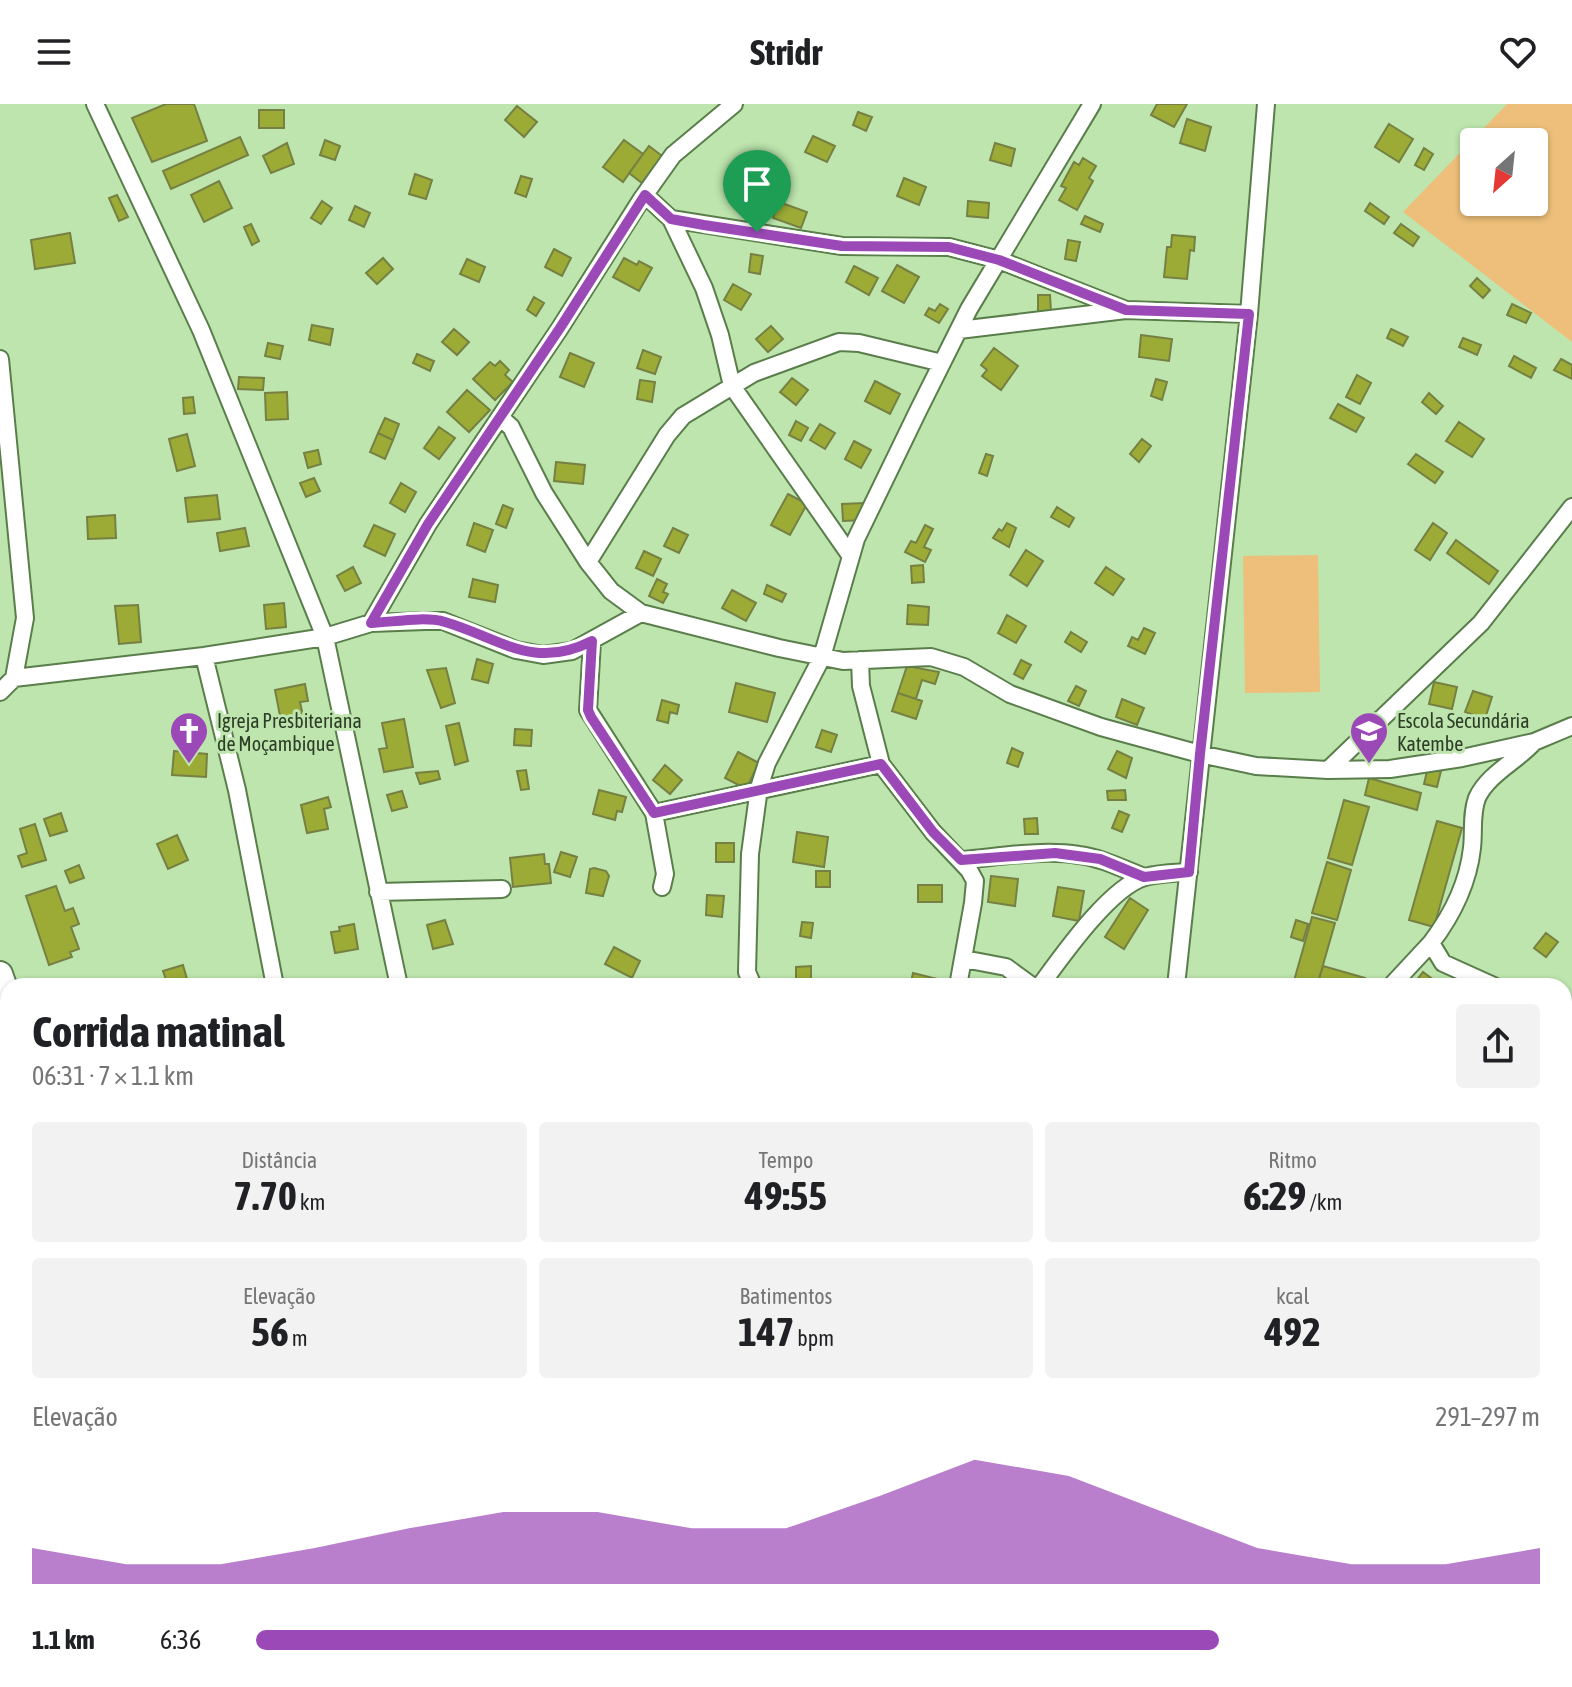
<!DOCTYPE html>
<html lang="pt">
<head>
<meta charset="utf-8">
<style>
	:root { --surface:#fff; --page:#f2f2f2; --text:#202124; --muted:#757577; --accent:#9c49b8 }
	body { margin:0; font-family:"Asap Condensed",sans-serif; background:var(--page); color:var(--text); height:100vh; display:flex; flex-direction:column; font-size:30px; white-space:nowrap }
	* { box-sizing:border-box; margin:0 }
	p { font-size:26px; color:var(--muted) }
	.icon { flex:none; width:44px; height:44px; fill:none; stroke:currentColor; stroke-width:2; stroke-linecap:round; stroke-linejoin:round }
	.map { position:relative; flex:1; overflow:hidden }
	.side { position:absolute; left:0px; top:874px; width:1572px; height:710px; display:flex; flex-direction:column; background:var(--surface); border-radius:24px 24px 0 0; box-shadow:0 2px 6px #0004 }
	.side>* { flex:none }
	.needle { width:52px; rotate:207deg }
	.fabs { position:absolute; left:1460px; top:24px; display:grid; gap:16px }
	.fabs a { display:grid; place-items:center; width:88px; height:88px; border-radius:8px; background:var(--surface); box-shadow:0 2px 6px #0004; font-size:40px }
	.pin { position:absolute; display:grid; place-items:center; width:68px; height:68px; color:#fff; margin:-82px -34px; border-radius:50% 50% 50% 0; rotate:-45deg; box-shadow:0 0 8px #0007 }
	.pin .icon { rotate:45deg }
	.round { display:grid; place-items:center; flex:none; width:84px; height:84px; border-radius:8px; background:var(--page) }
	.head { display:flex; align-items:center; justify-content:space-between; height:136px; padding:0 32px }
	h1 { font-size:44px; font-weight:700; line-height:60px }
	.figures { display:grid; grid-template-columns:repeat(3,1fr); gap:12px; height:136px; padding:8px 32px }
	.figures div { display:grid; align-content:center; border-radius:8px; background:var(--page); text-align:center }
	.figures b { font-size:40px; font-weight:700 }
	.figures small { font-size:22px; font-weight:400 }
	.figures p { font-size:22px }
	.chart { height:224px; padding:16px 32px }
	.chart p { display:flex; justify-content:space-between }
	.chart svg { width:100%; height:144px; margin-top:8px; fill:var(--accent); opacity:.7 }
	ul { padding:0 32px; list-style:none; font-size:26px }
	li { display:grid; grid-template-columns:128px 96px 1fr; align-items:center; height:60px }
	li i { height:20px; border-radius:10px; background:var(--accent) }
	header { display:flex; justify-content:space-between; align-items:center; height:104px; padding:0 32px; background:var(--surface); font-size:36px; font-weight:700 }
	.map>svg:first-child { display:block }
	.green { fill:#edbf7a; fill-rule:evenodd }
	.building { fill:#9bab36; stroke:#768043; stroke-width:2 }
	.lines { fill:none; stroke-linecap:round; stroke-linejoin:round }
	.minor-casing { stroke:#5a7e4b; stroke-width:20 }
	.secondary-casing { stroke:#5a7e4b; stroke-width:28 }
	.minor { stroke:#fff; stroke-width:16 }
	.secondary { stroke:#fff; stroke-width:24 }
	.route-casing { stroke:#fff; stroke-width:16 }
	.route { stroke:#9c49b8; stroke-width:10 }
	.labels { text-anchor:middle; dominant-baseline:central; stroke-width:6; stroke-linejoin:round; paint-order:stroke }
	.poi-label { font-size:20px; fill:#2d3d27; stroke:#bde5ad; text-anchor:start }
</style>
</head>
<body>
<header><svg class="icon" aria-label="menu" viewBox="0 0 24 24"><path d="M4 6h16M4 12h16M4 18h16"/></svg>Stridr<svg class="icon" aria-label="heart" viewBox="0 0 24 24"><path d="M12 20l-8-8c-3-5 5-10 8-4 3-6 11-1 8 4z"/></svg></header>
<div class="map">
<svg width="1572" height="1583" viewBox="0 0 1572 1583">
	<rect width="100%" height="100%" fill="#bde5ad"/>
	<path class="green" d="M1507,0H1572V238L1403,108ZM1474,38H1534V98H1474Z
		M1318,451L1320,588L1245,589L1243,452Z"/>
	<path class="building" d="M166,0H194L207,37L152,58L132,14Z
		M1157,0H1187L1174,23L1151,11Z
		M517,2L537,18L524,33L505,16Z
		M259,6H284V24H259Z
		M858,8L872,13L866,27L853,21Z
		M1187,15L1211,23L1205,47L1180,39Z
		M1389,20L1413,35L1399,58L1375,43Z
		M813,32L835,42L827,58L805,48Z
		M240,33L248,51L171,85L163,67Z
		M325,36L340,42L335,56L320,51Z
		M624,36L643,50L623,78L603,63Z
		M287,39L294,60L271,69L263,52Z
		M995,39L1015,45L1011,62L990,56Z
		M649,42L662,52L642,79L629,69Z
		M1424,44L1433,50L1424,66L1415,61Z
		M1083,54L1096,62L1089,74L1093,77L1077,106L1059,96L1066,84L1061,82L1074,58L1079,61Z
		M415,70L432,76L426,95L409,90Z
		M521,72L532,75L526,93L515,89Z
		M904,74L926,83L919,101L897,92Z
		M219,77L232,104L204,118L191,91Z
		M117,91L128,113L119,117L109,94Z
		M322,97L332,104L321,120L311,114Z
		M968,97L989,99L988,114L967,112Z
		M779,98L807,108L801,124L773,114Z
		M1370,99L1389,113L1384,120L1365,107Z
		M355,102L370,109L364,123L349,116Z
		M1085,112L1103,120L1100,128L1081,120Z
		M251,120L259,137L252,141L244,123Z
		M1401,120L1419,133L1413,142L1394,129Z
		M70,129L75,159L35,165L31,136Z
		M1172,131L1195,133L1194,147L1190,146L1187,175L1164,173L1167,143H1171Z
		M1068,136L1080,138L1076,157L1065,155Z
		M554,145L571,154L562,172L545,163Z
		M751,150L763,152L760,170L749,168Z
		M383,154L393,165L377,180L366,169Z
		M624,154L637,161L639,157L652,164L639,187L613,173Z
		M467,155L485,163L479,178L460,170Z
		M897,161L919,173L904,199L882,187Z
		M854,162L878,174L869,191L846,178Z
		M1477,174L1490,186L1483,194L1470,182Z
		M733,180L751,190L741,206L724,196Z
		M1038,191H1050L1051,208H1038Z
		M534,193L544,199L536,212L527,206Z
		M940,200L948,205L939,219L925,211L929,204L935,207Z
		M1512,200L1531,209L1526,219L1507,211Z
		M312,221L333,225L330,241L309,236Z
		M771,222L783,235L768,248L756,235Z
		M454,225L469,238L457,251L442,238Z
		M1391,225L1408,233L1403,242L1387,234Z
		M1141,231L1172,235L1169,257L1139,253Z
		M1463,234L1481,241L1477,251L1459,243Z
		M268,239L283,242L280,255L265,252Z
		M994,244L1018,262L1001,286L982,272L987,266L981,261Z
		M643,246L661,253L655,270L637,264Z
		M570,249L594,259L584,283L560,273Z
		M417,250L434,257L430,267L413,259Z
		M1514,252L1536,264L1531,274L1509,262Z
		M1561,255L1572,261V275L1554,266Z
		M500,257L509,266L505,271L513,278L495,296L473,275L490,258L495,262Z
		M1357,271L1371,279L1360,300L1346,293Z
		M239,273L264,274L263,286L238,285Z
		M792,274L808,286L796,301L780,288Z
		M1156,275L1167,278L1162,296L1151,292Z
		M640,276L655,278L652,298L637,295Z
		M875,277L900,290L890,310L865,297Z
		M467,286L490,306L469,328L447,308Z
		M287,288L288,315L266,316L265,289Z
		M1429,289L1443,302L1436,310L1422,298Z
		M193,293L195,309L184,310L183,294Z
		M1338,300L1364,314L1356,328L1330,314Z
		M385,314L399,320L393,336L378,329Z
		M796,317L808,324L801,337L789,331Z
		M1459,318L1484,335L1472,353L1446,337Z
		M820,320L835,329L825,345L810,336Z
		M439,323L455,334L439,355L424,344Z
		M378,329L393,336L385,355L370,348Z
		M187,330L195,362L177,367L169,335Z
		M1142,335L1151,342L1139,358L1130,350Z
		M854,337L871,346L861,364L845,355Z
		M318,346L321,360L308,364L304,349Z
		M986,350L993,352L987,372L979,369Z
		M1416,350L1443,368L1435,379L1408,360Z
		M556,358L585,361L583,380L554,377Z
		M314,374L320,387L306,393L300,379Z
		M401,379L416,388L405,408L390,399Z
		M788,390L807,400L790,431L771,421Z
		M217,391L220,415L188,418L185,394Z
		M864,399L865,416L843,417L842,400Z
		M503,401L513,405L506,424L496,420Z
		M1057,403L1074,414L1069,423L1051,413Z
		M115,411L116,434L88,435L87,413Z
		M474,419L493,426L485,448L467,441Z
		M1007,419L1016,424L1009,443L993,434L999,425L1002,427Z
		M1433,419L1447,429L1430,456L1415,446Z
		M374,421L395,430L385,452L364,442Z
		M925,421L933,425L924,443L931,446L925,458L905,448L911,437L916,439Z
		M245,424L249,442L220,447L217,429Z
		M673,424L688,431L679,449L664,442Z
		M1456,436L1498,467L1489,480L1447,449Z
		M1026,446L1043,457L1027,482L1010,471Z
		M644,447L661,455L653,472L636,464Z
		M923,461L924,478L912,479L911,462Z
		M353,463L361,479L345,487L337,472Z
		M1106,463L1124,475L1113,491L1095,479Z
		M473,475L498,481L495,498L469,493Z
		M657,475L667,480L663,488L668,490L663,499L649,492Z
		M767,481L786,490L782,498L764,490Z
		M732,486L756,499L746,517L722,504Z
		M284,499L286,523L266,525L264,501Z
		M138,501L141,538L119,540L115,502Z
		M908,501L929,503L928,521L907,520Z
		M1007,511L1026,522L1016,539L998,529Z
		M1144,524L1155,529L1145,550L1128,542L1132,533L1138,536Z
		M1071,528L1087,538L1081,548L1065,538Z
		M477,555L493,560L488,579L472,575Z
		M1021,556L1031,561L1023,575L1014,570Z
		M907,562L939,568L935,580L922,576L916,595L898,589Z
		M446,564L455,599L441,604L427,566Z
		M1434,578L1457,583L1452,605L1429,600Z
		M736,579L775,589L767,618L729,608Z
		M305,580L308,597L300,598L303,612L281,617L275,586Z
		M1076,582L1086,587L1079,602L1068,597Z
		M1473,587L1492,593L1485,615L1465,608Z
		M898,589L922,597L916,615L892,607Z
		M1122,595L1144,604L1137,621L1116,613Z
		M662,596L679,601L677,610L670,608L668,619L657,616Z
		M404,615L413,663L384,668L379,645L387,644L382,619Z
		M459,619L468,657L455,661L446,622Z
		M515,625L532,626L531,642L514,641Z
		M822,626L837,631L831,648L816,643Z
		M1012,644L1023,649L1018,663L1007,659Z
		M174,647L207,650L206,673L172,671Z
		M1117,647L1132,654L1126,674L1108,665Z
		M738,648L759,659L746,685L725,674Z
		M665,661L682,676L670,690L653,676Z
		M1428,663L1441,667L1437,683L1424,680Z
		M526,666L529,685L521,686L517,667Z
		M438,667L440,675L420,680L416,669Z
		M1369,674L1421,689L1417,706L1365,691Z
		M599,686L626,693L622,708L617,707L615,716L593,710Z
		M1125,686L1126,696H1108L1107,687Z
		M402,687L407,703L392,707L387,691Z
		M328,693L331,703L324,705L328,725L307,729L301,701Z
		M1344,696L1369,703L1352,761L1328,754Z
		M1119,707L1129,711L1122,728L1112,724Z
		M61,709L67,727L50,732L44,715Z
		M1037,714L1038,730H1025L1024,715Z
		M1437,717L1462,724L1434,823L1409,816Z
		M35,720L46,756L22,763L18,752L27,749L20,725Z
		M797,728L828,733L824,763L793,758Z
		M177,731L188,756L168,765L157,740Z
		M716,739H734V758H716Z
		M561,748L577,753L570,773L554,768Z
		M544,750L545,760H549L551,779L513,783L510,754Z
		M1327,758L1351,766L1337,816L1312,809Z
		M79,761L84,774L70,779L65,767Z
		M594,764L606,767L609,772L603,792L586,789L590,765Z
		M816,767H830V783H816Z
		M991,772L1018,775L1015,802L988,798Z
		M918,781H942V798H918Z
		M56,782L65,807L73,804L79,820L71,823L79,845L70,848L72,853L49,861L26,792Z
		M1058,783L1084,787L1079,817L1053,812Z
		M707,791L724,792L722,813L706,811Z
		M1130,794L1148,806L1124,845L1105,833Z
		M1312,813L1335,819L1317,882L1294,877Z
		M445,816L453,840L433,845L427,821Z
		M1296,816L1308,820L1303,837L1291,833Z
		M802,818L813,819L811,834L800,832Z
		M354,820L358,845L335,849L331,828L340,827L339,823Z
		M1546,829L1558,838L1546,853L1534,844Z
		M614,843L640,857L632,874L605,860Z
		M183,861L189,882H168L163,867Z
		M811,862V878H796V863Z
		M1323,862L1365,874L1363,882H1317Z
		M1423,868L1438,879L1436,882H1423L1416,877Z
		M913,869L937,875L935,882H910Z
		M1572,1312V1335L1567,1338L1564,1334V1318Z
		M370,1576H395L399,1579L395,1583H372L367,1579Z"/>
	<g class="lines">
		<g class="minor-casing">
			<path id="minor" d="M95,0L201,226L325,533L399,882
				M645,91L671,115L704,184L720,231L732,282L850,451
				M671,115L842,142L949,143L999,156L1126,206
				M959,226L1126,206L1249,210
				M0,255L25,514L14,574L0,588
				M500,313L511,323L544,389L588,458L611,487L641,509L779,544L843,557L931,553L964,563L1010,590L1101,623L1200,650L1256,662L1328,666L1390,665L1462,654L1534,638L1572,622
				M588,458L667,331L683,312L754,269L839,238L859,239L942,259
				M371,519L428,420L560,224L641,96L673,51L734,0
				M592,537L588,606L654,709L665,770L662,783
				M204,552L237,686L275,882
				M860,556L861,582L881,660L933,728L969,766L975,777L973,799L958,882
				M14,574L204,552L325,533L371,519L425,517H443L516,546L543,551L572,547L641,509
				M1328,666L1481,519L1572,403
				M654,709L881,660
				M961,756C999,753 1041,745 1079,751C1102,754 1123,765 1144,773
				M378,788L502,785
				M964,855L1006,863L1032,882
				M753,882L747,868L750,750L759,684L767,659L822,553L856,435L918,307L969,205L1092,0
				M1040,882C1062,852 1110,783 1145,773C1159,769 1175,769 1189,768
				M1176,882L1249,210L1266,0
				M1391,882L1431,839
				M1494,882L1443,859L1431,839C1453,810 1468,780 1472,744C1474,727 1471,710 1477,694C1488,670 1517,657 1534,638
				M1564,974L1572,988
				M1564,1395L1572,1402
				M1564,1553L1571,1510L1569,1499L1572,1483
				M267,1576L283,1583
				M919,1576L933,1583
				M1212,1576L1217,1583
				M1307,1576L1315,1583
				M1380,1576L1387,1583
				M797,1583L800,1576
				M1083,1583L1085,1576
				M1243,1583L1249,1576
				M1504,1583L1517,1576
				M1560,1583L1561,1576"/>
		</g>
		<g class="secondary-casing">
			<path id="secondary" d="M0,870L8,893
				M114,1583V1576"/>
		</g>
		<use href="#minor" class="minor"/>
		<use href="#secondary" class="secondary"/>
	</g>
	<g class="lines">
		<g class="route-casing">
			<path id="route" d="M645,91L671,115L704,121L842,142L949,143L999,156L1126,206L1249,210L1200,650L1189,768L1144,773L1100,755L1055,749L961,756L933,728L881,660L654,709L591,613L588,606L592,537C533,567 500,534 445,518C424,512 394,518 371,519L428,420L560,224Z"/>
		</g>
		<use href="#route" class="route"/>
	</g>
	<defs>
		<g id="church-pin" transform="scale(2)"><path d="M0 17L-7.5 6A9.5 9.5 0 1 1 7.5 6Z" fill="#9c49b8" stroke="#bde5ad"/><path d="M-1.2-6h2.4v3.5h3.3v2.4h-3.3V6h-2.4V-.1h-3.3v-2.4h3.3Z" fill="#fff"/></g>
		<g id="school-pin" transform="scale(2)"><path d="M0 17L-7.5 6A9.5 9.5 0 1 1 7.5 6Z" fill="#9c49b8" stroke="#bde5ad"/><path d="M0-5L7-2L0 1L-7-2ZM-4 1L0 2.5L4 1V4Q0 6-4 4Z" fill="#fff"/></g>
	</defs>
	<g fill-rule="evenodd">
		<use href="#church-pin" x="189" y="627"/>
		<use href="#school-pin" x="1369" y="627"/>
	</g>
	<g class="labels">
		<g class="poi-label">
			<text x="217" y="616">Igreja Presbiteriana<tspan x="217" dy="23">de Moçambique</tspan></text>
			<text x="1397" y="616">Escola Secundária<tspan x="1397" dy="23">Katembe</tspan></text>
		</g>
	</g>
</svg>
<div class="fabs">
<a><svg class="needle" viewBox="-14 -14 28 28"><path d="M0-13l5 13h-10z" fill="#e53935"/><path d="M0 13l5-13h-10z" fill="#757577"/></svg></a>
</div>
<div class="pin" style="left:757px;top:128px;background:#1e9e55"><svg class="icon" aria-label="arrive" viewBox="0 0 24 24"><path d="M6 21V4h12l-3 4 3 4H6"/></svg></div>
<section class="side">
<div class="head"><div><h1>Corrida matinal</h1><p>06:31 · 7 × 1.1 km</p></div><a class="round"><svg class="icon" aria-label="share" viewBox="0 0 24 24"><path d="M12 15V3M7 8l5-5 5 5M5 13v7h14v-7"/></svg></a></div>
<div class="figures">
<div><p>Distância</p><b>7.70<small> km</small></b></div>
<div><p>Tempo</p><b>49:55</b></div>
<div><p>Ritmo</p><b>6:29<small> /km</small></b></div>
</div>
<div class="figures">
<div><p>Elevação</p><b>56<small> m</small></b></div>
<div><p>Batimentos</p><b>147<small> bpm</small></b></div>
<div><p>kcal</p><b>492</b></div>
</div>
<div class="chart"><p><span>Elevação</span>291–297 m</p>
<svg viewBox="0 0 160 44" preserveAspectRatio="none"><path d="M0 44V33L10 38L20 38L30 33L40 27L50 22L60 22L70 27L80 27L90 17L100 6L110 11L120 22L130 33L140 38L150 38L160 33V44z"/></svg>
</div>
<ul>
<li><b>1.1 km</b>6:36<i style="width:75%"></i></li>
</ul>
</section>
</div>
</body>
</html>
